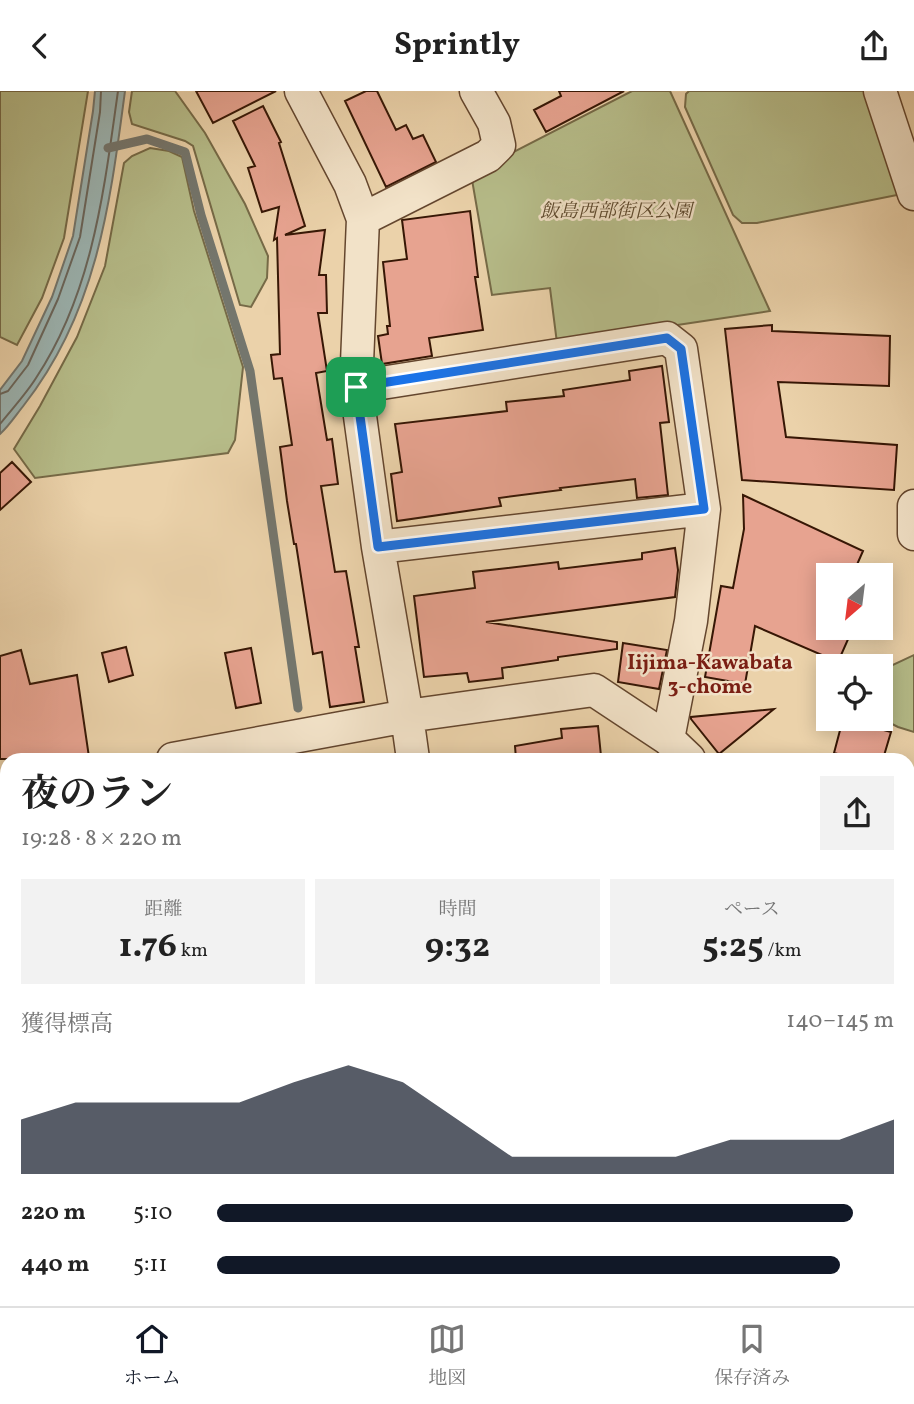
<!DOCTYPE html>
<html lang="ja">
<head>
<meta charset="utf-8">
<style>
	:root { --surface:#fff; --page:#f2f2f2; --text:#222; --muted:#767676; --line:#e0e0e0; --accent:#111827 }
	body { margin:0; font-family:Vollkorn,"Noto Serif JP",serif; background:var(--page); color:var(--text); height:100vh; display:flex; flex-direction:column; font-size:26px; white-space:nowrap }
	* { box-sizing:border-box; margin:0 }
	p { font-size:23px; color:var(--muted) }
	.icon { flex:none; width:38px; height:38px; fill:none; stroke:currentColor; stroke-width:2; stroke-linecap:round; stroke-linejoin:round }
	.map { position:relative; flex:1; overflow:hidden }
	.side { position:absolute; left:0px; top:662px; width:915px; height:555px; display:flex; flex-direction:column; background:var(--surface); border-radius:21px 21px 0 0; box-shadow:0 4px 18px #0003 }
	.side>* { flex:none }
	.needle { width:46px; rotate:208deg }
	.fabs { position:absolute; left:816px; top:472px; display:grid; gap:14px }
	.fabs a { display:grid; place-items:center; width:77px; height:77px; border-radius:0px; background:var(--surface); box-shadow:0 4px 18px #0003; font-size:35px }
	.pin { position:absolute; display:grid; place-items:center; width:60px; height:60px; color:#fff; margin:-30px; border-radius:14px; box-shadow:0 4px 10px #0006 }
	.round { display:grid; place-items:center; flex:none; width:74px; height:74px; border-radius:0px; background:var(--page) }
	.headline { display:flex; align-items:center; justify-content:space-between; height:119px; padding:0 21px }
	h1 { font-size:38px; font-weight:700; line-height:52px }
	.figures { display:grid; grid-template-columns:repeat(3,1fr); gap:10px; height:119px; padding:7px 21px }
	.figures div { display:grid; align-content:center; border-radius:0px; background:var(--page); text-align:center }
	.figures b { font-size:35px; font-weight:700 }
	.figures small { font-size:19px; font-weight:400 }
	.figures p { font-size:19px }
	.chart { height:196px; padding:14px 21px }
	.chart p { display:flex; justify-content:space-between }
	.chart svg { width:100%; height:126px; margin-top:7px; fill:var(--accent); opacity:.7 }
	ul { padding:0 21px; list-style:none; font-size:23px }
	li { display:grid; grid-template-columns:112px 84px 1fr; align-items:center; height:52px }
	li i { height:18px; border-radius:9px; background:var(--accent) }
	header { display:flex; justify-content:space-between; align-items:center; height:91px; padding:0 21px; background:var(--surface); font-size:32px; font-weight:700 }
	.menu { display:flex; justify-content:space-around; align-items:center; height:98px; border-top:2px solid var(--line); background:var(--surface); font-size:19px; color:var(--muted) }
	.menu a { display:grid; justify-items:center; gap:4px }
	.menu .current { color:var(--accent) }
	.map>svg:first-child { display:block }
	.green { fill:#b6bc89; stroke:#766a47; stroke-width:2 }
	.water { fill:#9cb5b3; stroke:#74766d; stroke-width:2 }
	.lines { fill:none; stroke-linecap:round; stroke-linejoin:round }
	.shore { stroke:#6a665c; stroke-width:2 }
	.stream { stroke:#74766d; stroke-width:9 }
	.building { fill:#e7a390; stroke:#371705; stroke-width:2 }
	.street-casing { stroke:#64462e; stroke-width:35 }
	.street { stroke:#f2e2c8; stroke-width:32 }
	.route-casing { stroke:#fff; stroke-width:14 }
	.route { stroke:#1a73e8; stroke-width:9 }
	.labels { text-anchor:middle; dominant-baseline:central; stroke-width:5; stroke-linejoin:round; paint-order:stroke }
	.park-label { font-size:19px; font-style:italic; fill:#5d492d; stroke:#f2e2c8 }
	.neighbourhood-label { font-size:21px; font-weight:bold; fill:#7a1f14; stroke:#f2e2c8 }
</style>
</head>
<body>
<header><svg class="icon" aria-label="back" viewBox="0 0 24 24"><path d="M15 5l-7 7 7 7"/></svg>Sprintly<svg class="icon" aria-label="share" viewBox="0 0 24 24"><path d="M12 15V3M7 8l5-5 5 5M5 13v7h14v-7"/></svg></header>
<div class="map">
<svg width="914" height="1215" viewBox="0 0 914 1215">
	<rect width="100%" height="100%" fill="#ebd2aa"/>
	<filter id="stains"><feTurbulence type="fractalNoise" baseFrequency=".00286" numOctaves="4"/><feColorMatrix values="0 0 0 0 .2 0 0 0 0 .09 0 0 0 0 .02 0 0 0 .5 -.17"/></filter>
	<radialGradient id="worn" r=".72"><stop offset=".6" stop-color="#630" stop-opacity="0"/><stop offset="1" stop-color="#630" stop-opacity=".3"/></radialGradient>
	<path class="green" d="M0,0H88L64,147L42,207L17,254L0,246Z
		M132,0H175L205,42L245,113L268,165L267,187L251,216L240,214L193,55L185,50L132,33L129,21Z
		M632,0H670L770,220L557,252L550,197L492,204L471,83Z
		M689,0H864L902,103L757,132H742L733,124L685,16L686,3Z
		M150,57L169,60L182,66L194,120L243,276L235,349L228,362L35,387L14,358L40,315L77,246L105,175L124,72L132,65Z
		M914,564V641L898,636L880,627V580Z
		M0,1136L7,1137V1173L0,1171Z
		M908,1153H914V1215L908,1206Z
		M95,1209H274L283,1215H102Z"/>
	<path class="water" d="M95,0H125C110,113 97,221 24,314C16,324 9,335 0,343V299L22,270L52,206L73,145L93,20Z"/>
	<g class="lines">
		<path class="shore" d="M0,303L8,300L28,274L58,208L80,146L100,21L101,0
			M0,333C12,318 26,303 36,287C93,201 104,99 118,0"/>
		<path class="stream" d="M108,57L147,48L185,61L201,124L250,280L298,617
			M398,1209L402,1215"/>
	</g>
	<path class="building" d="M196,0H276L213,32Z
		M366,0H377L396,39L406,34L413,48L423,44L436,71L386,96L345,10Z
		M559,0H624L546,41L534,19L561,5Z
		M263,15L281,51L279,52L305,135L285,144L325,139L319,184H326L327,222H318L327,280L316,282L327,349L332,348L338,393L321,395L335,481L346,480L359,556H355L364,611L330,616L322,561L313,563L296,453H294L287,410L280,356L292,354L282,287L274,288L271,264L280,263L277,147L274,149L279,116L262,121L248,77L255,75L233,30Z
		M470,120L478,186H475L483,239L429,247L432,265L382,273L378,245L388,243L387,235H390L383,171L407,168L402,129Z
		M772,234V240L890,245L889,295L778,291L786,346L897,354L894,399L742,389L725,238Z
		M662,275L669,331L660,332L668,404L637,407L635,388L560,397L561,399L499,407L501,415L397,430L391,383L402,381L395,333L507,320L506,311L564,305L563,299L630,289L629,280Z
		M12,371L31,391L0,419V382Z
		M743,404L863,460L852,485H828V537H853L838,571L755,535L745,593L705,586L721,495L733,497L744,438Z
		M675,457L678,479L675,506L486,531L617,551V558L558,566V569L502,577L503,587L469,591L467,582L424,586L414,505L475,497L473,481L558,471L559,478L642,468V462Z
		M623,552L667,559L659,598L618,591Z
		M126,556L133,584L109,591L102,562Z
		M251,557L261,612L236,617L225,562Z
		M21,559L30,593L77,584L89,666L69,668H0V565Z
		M774,618L719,663L691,628V626Z
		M843,628L891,641L883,668H856L834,662Z
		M598,635L601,665L568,668H516L515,655L562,647L561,638Z"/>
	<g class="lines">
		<g class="street-casing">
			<path id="street" d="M301,0L350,93L363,128L356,296L378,456L407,625L594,599L668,648L689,668
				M880,0L914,103
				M363,128L488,65L499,54L494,32L476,0
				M356,296L667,247L681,258L704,418L691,530L668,648
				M914,415V443
				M378,456L704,418
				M173,668L407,625L413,668
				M0,701L7,699
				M908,701L914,702
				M908,823L914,824
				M0,1189L7,1190
				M75,1209L82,1215"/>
		</g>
		<use href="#street" class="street"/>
	</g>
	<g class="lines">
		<g class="route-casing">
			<path id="route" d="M667,247L681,258L704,418L378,456L356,296Z"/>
		</g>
		<use href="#route" class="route"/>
	</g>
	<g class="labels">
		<g class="park-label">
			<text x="616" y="121">飯島西部街区公園</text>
		</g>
		<g class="neighbourhood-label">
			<text x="710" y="572">Iijima-Kawabata<tspan x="710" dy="24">3-chome</tspan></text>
		</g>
	</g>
	<rect width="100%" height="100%" filter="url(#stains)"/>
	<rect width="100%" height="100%" fill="url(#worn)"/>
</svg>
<div class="fabs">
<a><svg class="needle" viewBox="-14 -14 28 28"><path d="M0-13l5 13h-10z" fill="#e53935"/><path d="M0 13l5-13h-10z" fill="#767676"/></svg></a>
<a><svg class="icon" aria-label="locate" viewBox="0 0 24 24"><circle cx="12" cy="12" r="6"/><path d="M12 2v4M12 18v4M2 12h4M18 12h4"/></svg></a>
</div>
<div class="pin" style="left:356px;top:296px;background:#1e9e55"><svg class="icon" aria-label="arrive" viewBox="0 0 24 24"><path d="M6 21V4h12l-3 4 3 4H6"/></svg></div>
<section class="side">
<div class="headline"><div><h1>夜のラン</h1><p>19:28 · 8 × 220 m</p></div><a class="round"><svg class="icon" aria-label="share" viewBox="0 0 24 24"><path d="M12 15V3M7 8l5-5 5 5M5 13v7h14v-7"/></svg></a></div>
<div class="figures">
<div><p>距離</p><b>1.76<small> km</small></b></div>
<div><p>時間</p><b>9:32</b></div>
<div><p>ペース</p><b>5:25<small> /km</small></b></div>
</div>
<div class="chart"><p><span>獲得標高</span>140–145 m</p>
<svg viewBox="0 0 160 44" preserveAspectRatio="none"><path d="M0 44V25L10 19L20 19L30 19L40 19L50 12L60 6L70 12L80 25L90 38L100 38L110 38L120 38L130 32L140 32L150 32L160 25V44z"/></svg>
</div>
<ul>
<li><b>220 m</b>5:10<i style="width:94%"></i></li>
<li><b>440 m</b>5:11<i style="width:92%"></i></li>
</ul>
</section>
</div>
<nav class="menu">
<a class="current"><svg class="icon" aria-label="home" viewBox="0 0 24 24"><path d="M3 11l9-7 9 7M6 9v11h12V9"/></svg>ホーム</a>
<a><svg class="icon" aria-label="map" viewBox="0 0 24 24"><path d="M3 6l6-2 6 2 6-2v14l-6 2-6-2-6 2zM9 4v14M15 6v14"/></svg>地図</a>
<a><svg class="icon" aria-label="saved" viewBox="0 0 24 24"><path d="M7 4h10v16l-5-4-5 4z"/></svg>保存済み</a>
</nav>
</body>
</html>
